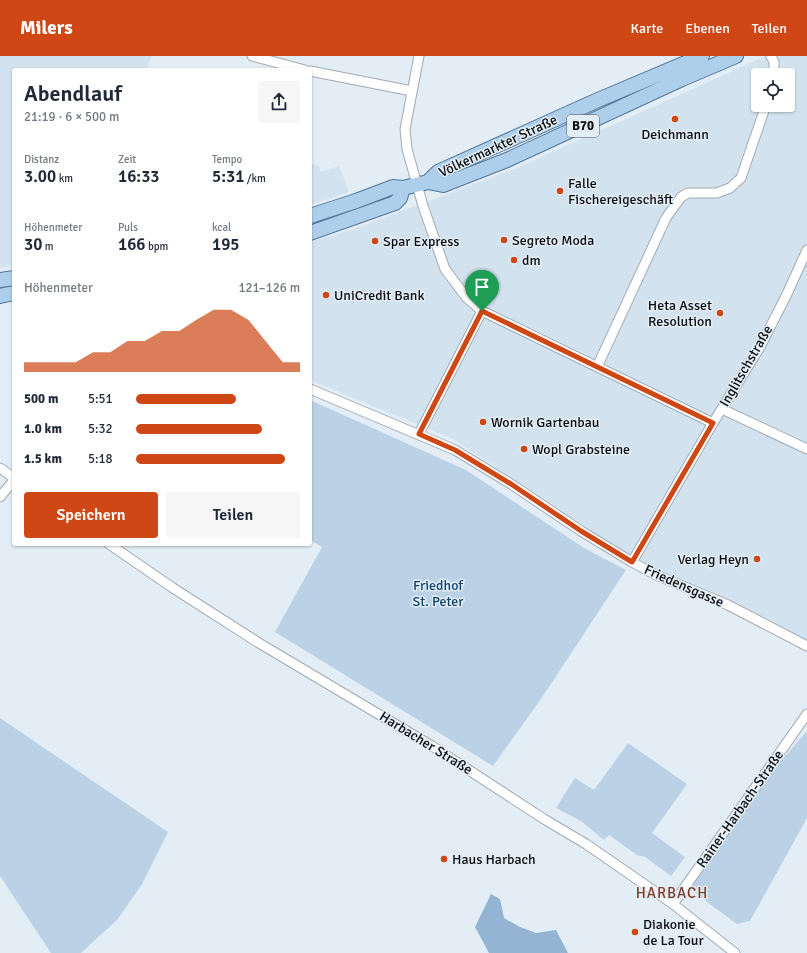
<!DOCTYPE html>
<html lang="de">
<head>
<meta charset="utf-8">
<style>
	:root { --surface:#fff; --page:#f6f6f7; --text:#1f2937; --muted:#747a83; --accent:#ce4714 }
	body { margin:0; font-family:Signika,sans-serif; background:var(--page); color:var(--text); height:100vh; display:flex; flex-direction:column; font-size:15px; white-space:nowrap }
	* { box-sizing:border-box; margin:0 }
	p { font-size:13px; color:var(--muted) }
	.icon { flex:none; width:22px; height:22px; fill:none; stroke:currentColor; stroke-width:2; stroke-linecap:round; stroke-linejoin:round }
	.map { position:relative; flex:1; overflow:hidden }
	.sheet { position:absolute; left:12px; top:12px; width:300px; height:478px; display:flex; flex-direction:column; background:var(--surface); border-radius:4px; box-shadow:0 1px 3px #0004 }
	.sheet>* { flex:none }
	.fabs { position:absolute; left:751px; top:12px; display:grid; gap:8px }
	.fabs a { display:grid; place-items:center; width:44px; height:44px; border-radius:4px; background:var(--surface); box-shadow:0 1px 3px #0004; font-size:20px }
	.pin { position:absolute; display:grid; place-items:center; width:34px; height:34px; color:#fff; margin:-41px -17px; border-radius:50% 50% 50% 0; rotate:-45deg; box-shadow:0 0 4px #0007 }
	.pin .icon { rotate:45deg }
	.round { display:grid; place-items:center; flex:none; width:42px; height:42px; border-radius:4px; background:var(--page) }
	.overview { display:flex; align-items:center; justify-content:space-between; height:68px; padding:0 12px }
	h1 { font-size:22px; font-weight:600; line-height:30px }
	.metrics { display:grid; grid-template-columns:repeat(3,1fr); gap:6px; height:68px; padding:4px 12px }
	.metrics div { display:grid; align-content:center }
	.metrics b { font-size:17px; font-weight:600 }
	.metrics small { font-size:11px; font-weight:400 }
	.metrics p { font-size:11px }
	.chart { height:112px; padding:8px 12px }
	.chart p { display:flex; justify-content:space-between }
	.chart svg { width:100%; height:72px; margin-top:4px; fill:var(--accent); opacity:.7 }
	.primary-button { display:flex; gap:8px; margin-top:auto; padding:8px 12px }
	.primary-button a { flex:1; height:46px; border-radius:4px; background:var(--accent); color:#fff; font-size:16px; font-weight:600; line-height:46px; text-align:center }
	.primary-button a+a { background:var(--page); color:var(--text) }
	ul { padding:0 12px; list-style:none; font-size:13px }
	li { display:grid; grid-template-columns:64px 48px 1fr; align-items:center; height:30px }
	li i { height:10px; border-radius:5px; background:var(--accent) }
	header { display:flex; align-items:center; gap:24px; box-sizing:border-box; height:56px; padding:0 20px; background:var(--accent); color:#fff }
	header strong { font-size:19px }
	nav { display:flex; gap:22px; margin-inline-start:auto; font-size:14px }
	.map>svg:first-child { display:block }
	.built { fill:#d2e2ef; fill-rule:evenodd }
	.green { fill:#bbd2e6 }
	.forest { fill:#93b4d2 }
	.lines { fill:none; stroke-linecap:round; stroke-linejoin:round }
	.street-casing { stroke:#a1aab3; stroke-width:11 }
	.primary-casing { stroke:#527697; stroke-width:16 }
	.street { stroke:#fff; stroke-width:9 }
	.primary { stroke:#aecfec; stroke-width:14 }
	.route-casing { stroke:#fff; stroke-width:8 }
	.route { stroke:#ce4714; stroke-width:5 }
	.poi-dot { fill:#ce4714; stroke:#e3edf6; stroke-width:1.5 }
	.labels { text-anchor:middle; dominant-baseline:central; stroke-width:3; stroke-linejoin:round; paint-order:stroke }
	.shield { fill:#e3edf6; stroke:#4b5055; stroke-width:1 }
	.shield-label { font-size:13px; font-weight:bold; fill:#0a0d10 }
	.poi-label { font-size:14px; fill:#0a0d10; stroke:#e3edf6; text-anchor:start }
	.street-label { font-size:14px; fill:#0a0d10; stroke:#e3edf6 }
	.park-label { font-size:14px; fill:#0d426a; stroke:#e3edf6 }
	.neighbourhood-label { font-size:15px; letter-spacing:1px; fill:#7f3b26; stroke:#e3edf6 }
</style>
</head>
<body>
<header>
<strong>Milers</strong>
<nav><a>Karte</a><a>Ebenen</a><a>Teilen</a></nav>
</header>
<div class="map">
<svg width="807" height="897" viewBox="0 0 807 897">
	<rect width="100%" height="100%" fill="#e3edf6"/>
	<path class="built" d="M0,0H152L146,14H14V209L0,212Z
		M766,0H807V584L631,501L453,383L310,324V186L354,173L517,112ZM758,19H788V49H758Z
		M310,107L318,109L321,116L339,110L349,136L310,149Z"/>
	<path class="green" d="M310,344L466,414L584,492L626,514L543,640L493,710L275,576L322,491L310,484Z
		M0,662L168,776L142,828L117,864L81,897H51L0,820Z
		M806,676L807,677V762L750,865L737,868L691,834L697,821L781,705Z
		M628,687L687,728L652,777L685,801L671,820L645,801L637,799L609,779L604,784L581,765L556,752L575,722L594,734Z"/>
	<path class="forest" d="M491,838L500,843L504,862L520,871L536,877L556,874L568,897H489L475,871Z"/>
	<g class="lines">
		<g class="street-casing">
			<path id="street" d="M252,0L305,14
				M419,0L405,73L407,93L423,150L445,213L466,241L482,255L713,367
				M771,0L774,6V19
				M310,15L412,35
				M597,311L666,162L681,141L688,137H717L730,132L741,122L766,49
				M310,333L455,394L511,428L581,475L632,506L654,518L728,549L807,590
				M722,353L807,393
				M419,378L482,255
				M0,412L14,422
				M0,441L14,424
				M109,488L173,532L259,587L432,690L544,763L586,788L673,848L735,897
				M632,506L713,367L760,291L787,238L807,194
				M673,848L807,658"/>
		</g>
		<g class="primary-casing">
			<path id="primary" d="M428,126L443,129L507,104L682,23L736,0
				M310,160L356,145L393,131L403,132L428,126L438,116L598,44L702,0
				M310,177L395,147L400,142L403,132
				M0,224L14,222
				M0,240L14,237"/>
		</g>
		<use href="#street" class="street"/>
		<use href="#primary" class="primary"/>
	</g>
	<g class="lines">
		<g class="route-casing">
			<path id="route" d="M482,255L713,367L632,506L581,475L511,428L455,394L419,378Z"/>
		</g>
		<use href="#route" class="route"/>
	</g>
	<g class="poi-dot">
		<circle cx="675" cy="63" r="4"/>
		<circle cx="560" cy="135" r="4"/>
		<circle cx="504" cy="184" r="4"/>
		<circle cx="375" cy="185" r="4"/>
		<circle cx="514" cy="204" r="4"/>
		<circle cx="326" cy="239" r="4"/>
		<circle cx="720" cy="257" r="4"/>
		<circle cx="483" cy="366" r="4"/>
		<circle cx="524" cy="393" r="4"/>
		<circle cx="757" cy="503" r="4"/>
		<circle cx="444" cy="803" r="4"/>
		<circle cx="635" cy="876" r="4"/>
	</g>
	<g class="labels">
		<rect class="shield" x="567" y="59" width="32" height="22" rx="3"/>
		<g class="shield-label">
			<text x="583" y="70">B70</text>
		</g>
		<g class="poi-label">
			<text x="675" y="78" text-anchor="middle">Deichmann</text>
			<text x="568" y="127">Falle<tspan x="568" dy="16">Fischereigeschäft</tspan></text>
			<text x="512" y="184">Segreto Moda</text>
			<text x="383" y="185">Spar Express</text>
			<text x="522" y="204">dm</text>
			<text x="334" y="239">UniCredit Bank</text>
			<text x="712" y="249" text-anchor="end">Heta Asset<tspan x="712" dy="16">Resolution</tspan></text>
			<text x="491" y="366">Wornik Gartenbau</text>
			<text x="532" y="393">Wopl Grabsteine</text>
			<text x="749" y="503" text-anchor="end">Verlag Heyn</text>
			<text x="452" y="803">Haus Harbach</text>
			<text x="643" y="868">Diakonie<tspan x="643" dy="16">de La Tour</tspan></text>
		</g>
		<g class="street-label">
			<text transform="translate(498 90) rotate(-25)">Völkermarkter Straße</text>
			<text transform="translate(746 310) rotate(-60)">Inglitschstraße</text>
			<text transform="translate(684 530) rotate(24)">Friedensgasse</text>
			<text transform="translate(426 687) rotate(32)">Harbacher Straße</text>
			<text transform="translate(740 753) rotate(-55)">Rainer-Harbach-Straße</text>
		</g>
		<g class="park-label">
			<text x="438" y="529">Friedhof<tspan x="438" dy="16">St. Peter</tspan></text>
		</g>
		<g class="neighbourhood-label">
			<text x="672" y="837">HARBACH</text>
		</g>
	</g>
</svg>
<div class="fabs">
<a><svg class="icon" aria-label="locate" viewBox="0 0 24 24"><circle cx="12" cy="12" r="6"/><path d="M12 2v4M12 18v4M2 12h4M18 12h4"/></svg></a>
</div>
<div class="pin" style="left:482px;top:255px;background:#1e9e55"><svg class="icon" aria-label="arrive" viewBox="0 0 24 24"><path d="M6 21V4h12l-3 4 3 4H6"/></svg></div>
<section class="sheet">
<div class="overview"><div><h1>Abendlauf</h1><p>21:19 · 6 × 500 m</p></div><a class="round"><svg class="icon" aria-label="share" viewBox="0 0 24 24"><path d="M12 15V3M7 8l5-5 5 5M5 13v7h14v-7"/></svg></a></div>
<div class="metrics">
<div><p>Distanz</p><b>3.00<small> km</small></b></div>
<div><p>Zeit</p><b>16:33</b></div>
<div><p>Tempo</p><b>5:31<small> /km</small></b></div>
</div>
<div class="metrics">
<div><p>Höhenmeter</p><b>30<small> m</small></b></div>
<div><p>Puls</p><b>166<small> bpm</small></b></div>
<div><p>kcal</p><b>195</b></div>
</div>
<div class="chart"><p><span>Höhenmeter</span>121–126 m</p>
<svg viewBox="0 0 160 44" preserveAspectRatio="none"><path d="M0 44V38L10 38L20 38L30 38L40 32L50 32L60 25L70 25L80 19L90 19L100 12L110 6L120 6L130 12L140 25L150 38L160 38V44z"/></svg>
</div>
<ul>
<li><b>500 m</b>5:51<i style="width:61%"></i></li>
<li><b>1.0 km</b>5:32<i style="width:77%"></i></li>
<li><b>1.5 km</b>5:18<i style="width:91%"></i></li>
</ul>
<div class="primary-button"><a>Speichern</a><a>Teilen</a></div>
</section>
</div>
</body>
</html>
